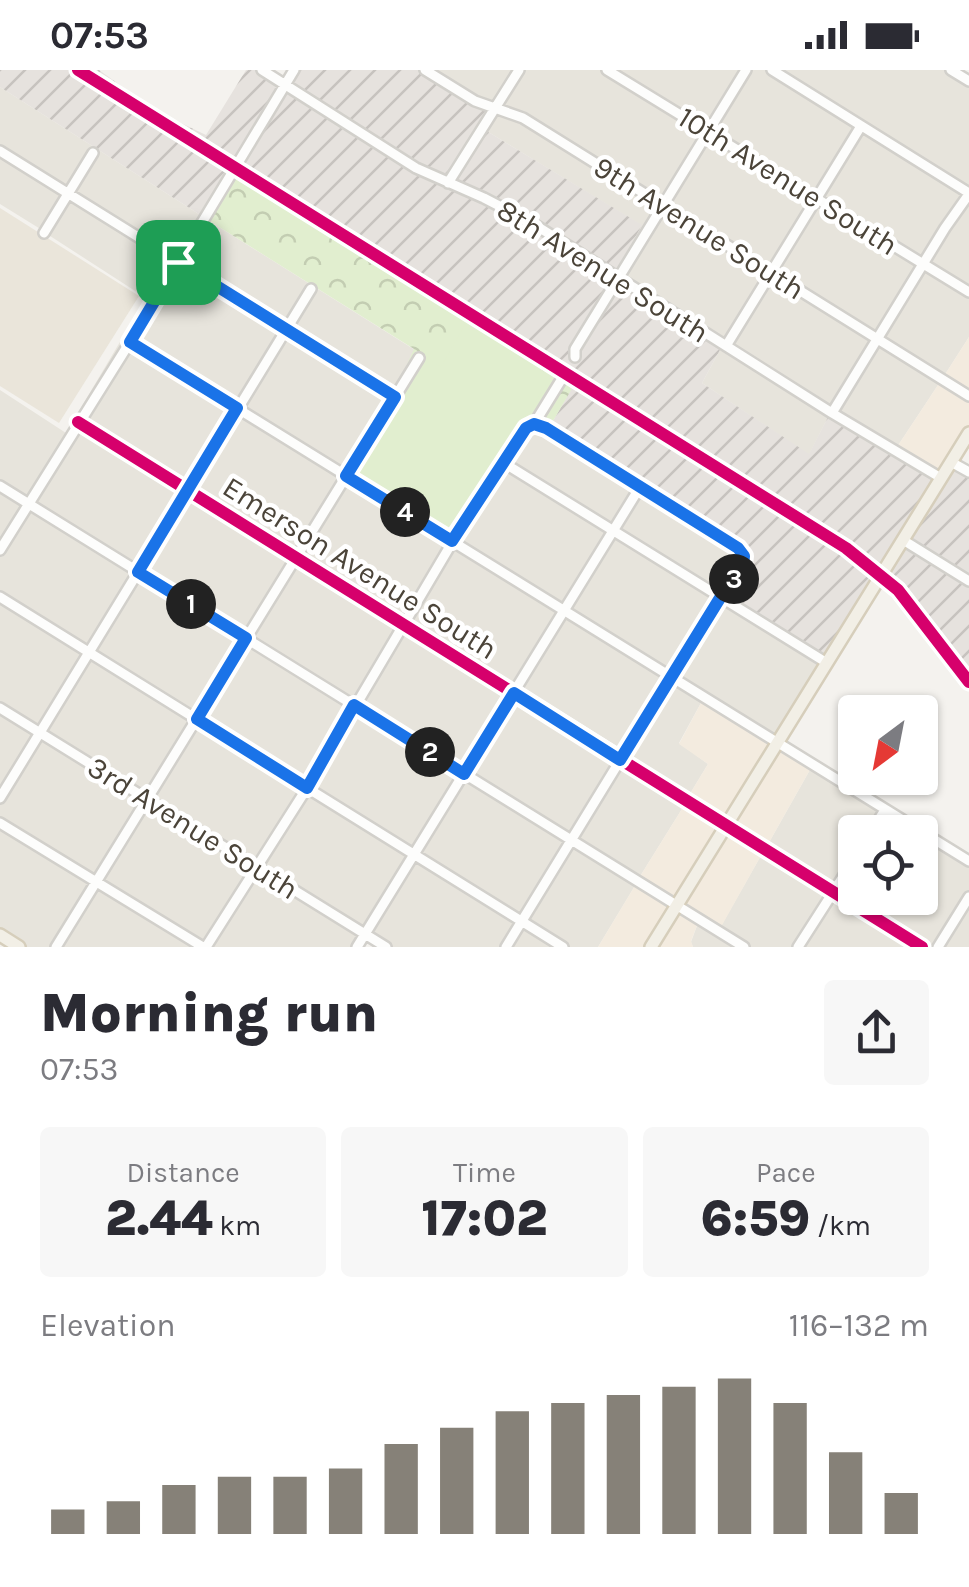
<!DOCTYPE html>
<html lang="en">
<head>
<meta charset="utf-8">
<style>
	:root { --surface:#fff; --page:#f7f7f7; --text:#2b2b33; --muted:#7c7c81; --accent:#868178 }
	body { margin:0; font-family:Karla,sans-serif; background:var(--page); color:var(--text); height:100vh; display:flex; flex-direction:column; font-size:38px; white-space:nowrap }
	* { box-sizing:border-box; margin:0 }
	p { font-size:32px; color:var(--muted) }
	.icon { flex:none; width:55px; height:55px; fill:none; stroke:currentColor; stroke-width:2; stroke-linecap:round; stroke-linejoin:round }
	.map { position:relative; height:877px; overflow:hidden }
	.drawer { display:flex; flex-direction:column; background:var(--surface); flex:1 }
	.drawer>* { flex:none }
	.needle { width:65px; rotate:212deg }
	.buttons { position:absolute; left:838px; top:625px; display:grid; gap:20px }
	.buttons a { display:grid; place-items:center; width:100px; height:100px; border-radius:10px; background:var(--surface); box-shadow:0 2px 8px #0004; font-size:50px }
	.pin { position:absolute; display:grid; place-items:center; width:85px; height:85px; color:#fff; margin:-42px; border-radius:20px; box-shadow:0 5px 15px #0006 }
	.km { position:absolute; width:50px; height:50px; margin:-25px; border-radius:50%; background:#222; color:#fff; font-size:28px; line-height:50px; text-align:center }
	.round { display:grid; place-items:center; flex:none; width:105px; height:105px; border-radius:10px; background:var(--page) }
	.summary { display:flex; align-items:center; justify-content:space-between; height:170px; padding:0 40px }
	h1 { font-size:55px; font-weight:800; line-height:75px }
	.stats { display:grid; grid-template-columns:repeat(3,1fr); gap:15px; height:170px; padding:10px 40px }
	.stats div { display:grid; align-content:center; border-radius:10px; background:var(--page); text-align:center }
	.stats b { font-size:50px; font-weight:800 }
	.stats small { font-size:28px; font-weight:400 }
	.stats p { font-size:28px }
	.chart { height:280px; padding:20px 40px }
	.chart p { display:flex; justify-content:space-between }
	.chart svg { width:100%; height:180px; margin-top:10px; stroke:var(--accent); stroke-width:6 }
	.status { display:flex; justify-content:space-between; align-items:center; height:70px; padding:0 50px; background:var(--surface); direction:ltr }
	.status svg { height:28px; fill:currentColor }
	.map>svg:first-child { display:block }
	.residential { fill:#e7e4dc }
	.commercial { fill:#f3ebdf }
	.industrial { fill:url(#industrial-furrows) }
	.education { fill:#eae5da }
	.park { fill:url(#park-crowns) }
	.pitch { fill:#e1eecf }
	.lines { fill:none; stroke-linecap:round; stroke-linejoin:round }
	.minor-casing { stroke:#d2d0cb; stroke-width:14 }
	.major-casing { stroke:#d6cebb; stroke-width:16 }
	.minor { stroke:#fdfdfc; stroke-width:9 }
	.major { stroke:#f2efe6; stroke-width:11 }
	.cycleway-casing { stroke:#fff; stroke-width:19 }
	.cycleway { stroke:#d6006c; stroke-width:12 }
	.route-casing { stroke:#fff; stroke-width:20 }
	.route { stroke:#1a73e8; stroke-width:12 }
	.labels { text-anchor:middle; dominant-baseline:central; stroke-width:9; stroke-linejoin:round; paint-order:stroke }
	.street-label { font-size:30px; fill:#4b4439; stroke:#fff }
</style>
</head>
<body>
<div class="status"><b>07:53</b><svg viewBox="0 0 49 12"><path d="M0 12V9h3v3zM5 12V6h3v6zM10 12V3h3v9zM15 12V0h3v12zM26 1h20v11H26zM47 4h2v5h-2z"/></svg></div>
<div class="map">
<svg width="969" height="877" viewBox="0 0 969 877">
	<defs>
		<pattern id="industrial-furrows" width="10" height="10" patternUnits="userSpaceOnUse" patternTransform="scale(2.5)"><rect width="10" height="10" fill="#e6e2de"/><path d="M-1 1l2-2M0 10L10 0M9 11l2-2" fill="none" stroke="#c7c3bf"/></pattern>
		<pattern id="park-crowns" width="20" height="18" patternUnits="userSpaceOnUse" patternTransform="scale(2.5)"><rect width="20" height="18" fill="#e1eecf"/><path d="M2 6a3 3 0 1 1 6 0M12 15a3 3 0 1 1 6 0" fill="none" stroke="#c3cdb2"/></pattern>
	</defs>
	<rect width="100%" height="100%" fill="#f4f2ee"/>
	<path class="residential" d="M432,0H515L494,34L477,28Z
		M523,0H600L704,63L663,132L525,45L500,36Z
		M614,0H742L708,56Z
		M750,0H765L857,57L816,123L714,60Z
		M779,0H944L969,15V118Z
		M0,17L202,146L177,187L73,122L97,81L91,79L67,118L0,76Z
		M496,42L521,51L659,139L618,203L616,201L641,155L485,60Z
		M862,61L964,125L922,189L822,127Z
		M710,66L812,130L769,200L668,136Z
		M0,85L64,125L42,160L0,134Z
		M69,128L174,193L28,429L0,412V320L66,363L146,228L47,164Z
		M969,129V218L928,193Z
		M818,133L918,196L877,265L774,203Z
		M664,142L765,206L726,270L623,206Z
		M208,150L415,280L394,322L291,257L315,218L311,215L285,254L183,190Z
		M179,197L281,260L236,334L135,271Z
		M924,199L969,227V267L944,306L883,268Z
		M771,209L873,271L831,338L730,274Z
		M287,264L391,328L346,401L242,337Z
		M879,274L940,312L897,377L837,341Z
		M131,277L233,340L187,415L83,351Z
		M721,278L829,345L809,385L702,313Z
		M238,343L342,408L295,483L192,419Z
		M79,357L183,422L137,497L34,432Z
		M534,358L544,361L636,418L612,456L509,392L528,361Z
		M505,398L608,462L563,535L457,470Z
		M347,411L448,472L402,549L301,486Z
		M0,420L24,435L0,473Z
		M641,422L736,481L740,487V492L720,523L618,459Z
		M188,425L292,489L245,564L143,500Z
		M30,439L133,503L88,577L0,522V486Z
		M614,466L716,529L670,602L569,539Z
		M454,476L560,542L513,618L407,552Z
		M297,493L398,555L353,630L251,567Z
		M139,506L242,570L196,644L94,581Z
		M0,531L84,583L39,658L0,634Z
		M721,532L822,595L776,668L676,606Z
		M565,545L666,608L620,685L518,621Z
		M403,559L509,624L463,699L359,634Z
		M247,574L349,637L306,713L202,648Z
		M90,587L192,651L147,724L44,661Z
		M672,612L702,631L679,673L708,694L688,727L625,688Z
		M514,628L616,691L570,765L469,702Z
		M355,640L459,705L413,779L312,716Z
		M0,643L35,664L0,721Z
		M198,654L302,719L256,792L152,728Z
		M41,667L143,731L96,807L0,749V734Z
		M621,694L685,734L639,808L576,769Z
		M811,698L880,741L867,762H855V782L832,815L767,776Z
		M465,708L567,772L521,846L419,783Z
		M308,723L409,786L364,859L261,796Z
		M148,734L252,799L204,873L101,810Z
		M0,757L92,813L52,877H26L0,861Z
		M920,766L969,795V821L934,877H929L838,819L855,793V828H920Z
		M572,775L636,814L598,877H570L526,850Z
		M763,782L828,822L795,877H751L700,846L721,856Z
		M415,789L517,853L502,877H393L370,863Z
		M257,802L360,865L353,877H210Z
		M98,816L196,877H60Z
		M833,825L915,877H802Z
		M969,834V877H942Z
		M698,853L737,877H693L691,872Z
		M523,856L556,877H510Z"/>
	<path class="commercial" d="M969,267V321L944,306Z
		M940,312L969,330V356L950,387L937,402L897,377Z
		M702,631L773,674L726,751L688,727L708,694L679,674Z
		M778,678L811,698L767,776L732,754Z
		M685,734L722,757L676,831L639,808Z
		M728,761L763,782L721,857L682,834Z
		M636,814L672,837L647,877H598Z
		M678,840L698,853L691,871L693,877H655Z"/>
	<path class="industrial" d="M0,0H99L156,41L206,65L246,0H255L280,16L202,146L0,17Z
		M298,0H418L473,34L490,40L447,109L418,95L290,13Z
		M286,19L414,101L483,131L530,156L614,209L572,278V290H578L579,280L619,212L721,278L702,313L809,384L829,345L936,410L826,588L726,525L748,486L746,480L550,356L580,304L239,96Z
		M485,60L642,155L616,201L618,203L453,111Z
		M952,396L969,406V507L907,469Z
		M904,475L969,516V611L931,558L886,507Z"/>
	<path class="education" d="M0,138L139,226L59,353L0,316Z"/>
	<path class="park" d="M239,96L580,305L550,356L539,352L570,301L566,298L452,466L366,414L375,367L423,287L419,284L396,319L414,279L208,150Z"/>
	<path class="pitch" d="M467,251L551,306L452,465L352,405L424,287L441,297Z"/>
	<g class="lines">
		<g class="minor-casing">
			<path id="minor" d="M262,0L416,98L484,128L532,153L832,343L941,408
				M425,0L475,31L523,48L969,326
				M607,0L969,222
				M772,0L969,123
				M951,0L969,11
				M0,81L395,327
				M448,113L519,0
				M44,163L93,83
				M130,272L969,791
				M726,276L861,56
				M575,287V279L586,261L746,0
				M832,343L945,158L969,124
				M78,352L922,877
				M951,392L969,402
				M504,393L827,593
				M0,416L744,877
				M903,470L969,511
				M0,480L130,272L294,0
				M0,527L563,877
				M0,638L386,877
				M0,728L311,219
				M0,753L203,877
				M871,762L885,740
				M56,877L419,288
				M206,877L307,718L453,471L526,358L534,354L566,302
				M357,877L640,417
				M506,877L671,607L743,495V486L738,478L546,358L534,354
				M798,877L855,788
				M938,877L969,827"/>
		</g>
		<g class="major-casing">
			<path id="major" d="M0,865L19,877
				M651,877L969,363"/>
		</g>
		<use href="#minor" class="minor"/>
		<use href="#major" class="major"/>
		<g class="cycleway-casing">
			<path id="cycleway" d="M78,0L846,478L898,520L969,612
				M78,352L922,877"/>
		</g>
		<use href="#cycleway" class="cycleway"/>
	</g>
	<g class="lines">
		<g class="route-casing">
			<path id="route" d="M178,192L395,327L346,406L452,471L526,358L534,354L546,358L738,478L744,486L743,495L720,528L620,690L514,623L464,704L354,635L307,718L197,649L246,568L138,502L237,338L130,272Z"/>
		</g>
		<use href="#route" class="route"/>
	</g>
	<g class="labels">
		<g class="street-label">
			<text transform="translate(788 111) rotate(32)">10th Avenue South</text>
			<text transform="translate(699 158) rotate(32)">9th Avenue South</text>
			<text transform="translate(603 201) rotate(32)">8th Avenue South</text>
			<text transform="translate(360 498) rotate(32)">Emerson Avenue South</text>
			<text transform="translate(193 758) rotate(32)">3rd Avenue South</text>
		</g>
	</g>
</svg>
<div class="buttons">
<a><svg class="needle" viewBox="-14 -14 28 28"><path d="M0-13l5 13h-10z" fill="#e53935"/><path d="M0 13l5-13h-10z" fill="#7c7c81"/></svg></a>
<a><svg class="icon" aria-label="locate" viewBox="0 0 24 24"><circle cx="12" cy="12" r="6"/><path d="M12 2v4M12 18v4M2 12h4M18 12h4"/></svg></a>
</div>
<div class="pin" style="left:178px;top:192px;background:#1e9e55"><svg class="icon" aria-label="arrive" viewBox="0 0 24 24"><path d="M6 21V4h12l-3 4 3 4H6"/></svg></div>
<b class="km" style="left:191px;top:534px">1</b>
<b class="km" style="left:430px;top:682px">2</b>
<b class="km" style="left:734px;top:509px">3</b>
<b class="km" style="left:405px;top:442px">4</b>
</div>
<section class="drawer">
<div class="summary"><div><h1>Morning run</h1><p>07:53</p></div><a class="round"><svg class="icon" aria-label="share" viewBox="0 0 24 24"><path d="M12 15V3M7 8l5-5 5 5M5 13v7h14v-7"/></svg></a></div>
<div class="stats">
<div><p>Distance</p><b>2.44<small> km</small></b></div>
<div><p>Time</p><b>17:02</b></div>
<div><p>Pace</p><b>6:59<small> /km</small></b></div>
</div>
<div class="chart"><p><span>Elevation</span>116–132 m</p>
<svg viewBox="0 0 160 44" preserveAspectRatio="none"><path d="M5 44V38M15 44V36M25 44V32M35 44V30M45 44V30M55 44V28M65 44V22M75 44V18M85 44V14M95 44V12M105 44V10M115 44V8M125 44V6M135 44V12M145 44V24M155 44V34"/></svg>
</div>
</section>
</body>
</html>
